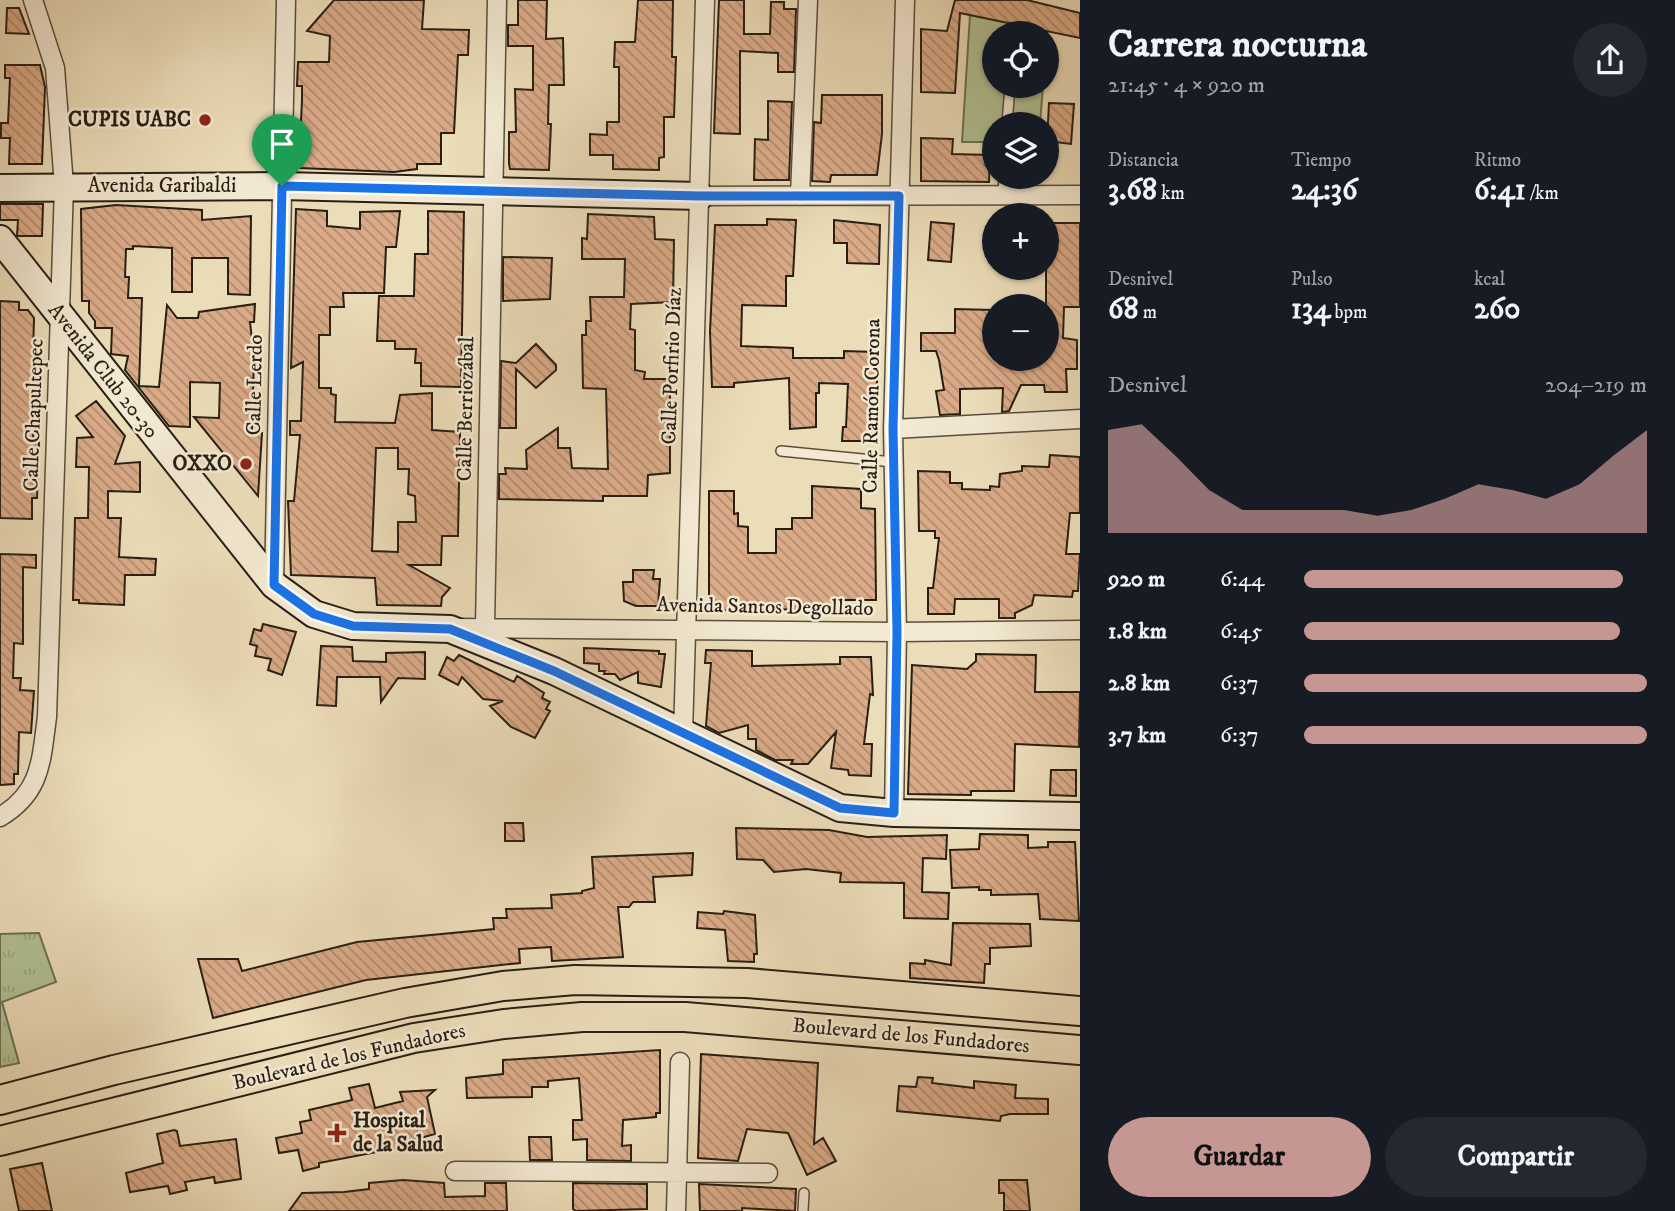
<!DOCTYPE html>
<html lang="es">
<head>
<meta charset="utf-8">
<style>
	:root { --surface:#171b24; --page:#242831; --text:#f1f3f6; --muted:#9ea1a6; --accent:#c59692 }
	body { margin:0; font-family:"IM FELL DW Pica",serif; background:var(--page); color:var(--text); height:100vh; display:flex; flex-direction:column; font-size:26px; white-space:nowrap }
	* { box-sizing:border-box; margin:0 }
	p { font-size:23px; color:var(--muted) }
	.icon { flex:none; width:38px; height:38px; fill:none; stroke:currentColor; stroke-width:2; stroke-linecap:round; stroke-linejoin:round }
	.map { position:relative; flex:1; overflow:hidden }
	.details { display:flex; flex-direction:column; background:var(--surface); width:595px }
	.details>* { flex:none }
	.controls { position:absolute; left:982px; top:21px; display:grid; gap:14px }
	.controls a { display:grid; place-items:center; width:77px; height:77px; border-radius:50%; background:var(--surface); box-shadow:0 2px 5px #0004; font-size:35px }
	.pin { position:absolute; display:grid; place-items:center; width:60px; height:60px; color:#fff; margin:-72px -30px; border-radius:50% 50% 50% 0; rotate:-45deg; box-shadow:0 0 7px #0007 }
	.pin .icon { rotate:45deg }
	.round { display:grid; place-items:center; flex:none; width:74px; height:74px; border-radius:37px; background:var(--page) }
	.overview { display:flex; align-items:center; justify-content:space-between; height:119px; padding:0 28px }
	h1 { font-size:38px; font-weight:700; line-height:52px }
	.metrics { display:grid; grid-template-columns:repeat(3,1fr); gap:10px; height:119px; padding:7px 28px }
	.metrics div { display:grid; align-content:center }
	.metrics b { font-size:30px; font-weight:700 }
	.metrics small { font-size:19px; font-weight:400 }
	.metrics p { font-size:19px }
	.chart { height:196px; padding:14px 28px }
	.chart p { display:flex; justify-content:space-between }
	.chart svg { width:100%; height:126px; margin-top:7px; fill:var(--accent); opacity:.7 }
	.action { display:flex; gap:14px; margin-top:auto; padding:14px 28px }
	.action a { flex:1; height:80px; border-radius:42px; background:var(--accent); color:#111; font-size:28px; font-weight:700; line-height:80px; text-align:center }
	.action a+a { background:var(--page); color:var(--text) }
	ul { padding:0 28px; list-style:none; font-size:23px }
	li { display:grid; grid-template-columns:112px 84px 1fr; align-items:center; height:52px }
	li i { height:18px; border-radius:9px; background:var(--accent) }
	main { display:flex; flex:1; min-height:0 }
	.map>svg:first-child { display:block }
	.grass { fill:url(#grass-tufts); stroke:#6d7054; stroke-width:2 }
	.park { fill:#b2c294; stroke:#6d7054; stroke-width:2 }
	.building { fill:url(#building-back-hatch); stroke:#281f14; stroke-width:2; fill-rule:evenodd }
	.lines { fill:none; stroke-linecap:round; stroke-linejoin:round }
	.lane-casing { stroke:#594e3d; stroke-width:12 }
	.street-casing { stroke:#594e3d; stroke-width:21 }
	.secondary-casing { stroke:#281f14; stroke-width:30 }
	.primary-casing { stroke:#281f14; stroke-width:32 }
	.lane { stroke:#f3e9d2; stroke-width:9 }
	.street { stroke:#f3e9d2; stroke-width:18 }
	.secondary { stroke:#f3e9d2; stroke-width:26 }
	.primary { stroke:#ecddb9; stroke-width:28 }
	.route-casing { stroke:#fff; stroke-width:14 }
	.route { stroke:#1a73e8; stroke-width:9 }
	.poi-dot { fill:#8f2418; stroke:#f3e9d2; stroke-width:2.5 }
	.labels { text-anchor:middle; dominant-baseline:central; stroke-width:5; stroke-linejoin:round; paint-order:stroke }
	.poi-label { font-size:21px; font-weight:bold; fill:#281f14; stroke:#f3e9d2; text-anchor:end }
	.street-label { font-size:21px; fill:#281f14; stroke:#f3e9d2 }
</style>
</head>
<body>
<main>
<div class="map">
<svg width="1080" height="1211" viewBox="0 0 1080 1211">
	<defs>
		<pattern id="grass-tufts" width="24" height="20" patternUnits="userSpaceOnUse" patternTransform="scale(1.75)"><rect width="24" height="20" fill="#b2c294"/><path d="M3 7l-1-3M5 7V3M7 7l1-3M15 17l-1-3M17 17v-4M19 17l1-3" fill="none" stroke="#99a67f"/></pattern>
		<pattern id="building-back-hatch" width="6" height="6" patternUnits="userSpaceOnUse" patternTransform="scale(1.75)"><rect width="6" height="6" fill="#dbab88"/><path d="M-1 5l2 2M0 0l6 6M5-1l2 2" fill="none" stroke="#b28b6e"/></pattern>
	</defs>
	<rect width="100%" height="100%" fill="#ecddb9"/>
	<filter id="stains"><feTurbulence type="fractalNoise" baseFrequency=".00286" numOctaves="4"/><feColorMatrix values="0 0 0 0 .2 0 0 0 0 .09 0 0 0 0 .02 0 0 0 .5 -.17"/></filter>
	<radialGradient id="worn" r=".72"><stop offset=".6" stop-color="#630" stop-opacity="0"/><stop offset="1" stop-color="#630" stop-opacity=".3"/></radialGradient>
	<path class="grass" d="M39,933L56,982L2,1002L19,1063L0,1067V934Z"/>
	<path class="park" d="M970,15L1047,31V42L1046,33H994V86H1043L1040,124H994V142H962Z"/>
	<path class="building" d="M334,0H424L422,29L469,30L468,55H458L454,133H441V164H417V169L394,172L300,168V160H295L297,121H301L302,100V86H297L298,62H329L330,36L307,31Z
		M518,0H547L546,39L563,38L564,85H549L548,124H551L549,170L510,169L509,164V132H516L515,89L533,90V46H508V25H518Z
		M638,0H673L672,57H676L674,117H664V157L659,158V170L613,169V155H590V134L607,135V122H619V67H614L615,42H635Z
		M719,0H744V34H770L771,2H784V9H796L794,72H778V53L740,51V134L714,133Z
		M955,0H1027L1080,13V38L960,13L955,93L921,92V29L947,31Z
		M7,8H19L29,34L6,33Z
		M5,65H40L45,87L42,164H9L10,138H1V123H8L10,78H5Z
		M822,95H882V134L877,175H831L830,182L812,181L814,122L821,123Z
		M768,101L792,102L789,180H754L755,139L768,140Z
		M1049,103L1074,104L1071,144L1047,141Z
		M921,138L953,139L952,154L990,155L989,182L921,181Z
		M0,204H43L42,236H17L18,220H0Z
		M116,205L202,210V220L251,216L250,295L228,294V258H192V292H172V248L133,246V249H126L125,277H129L128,298H142L139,386L159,387L167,305L177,318H198L199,312L255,304L254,322H250L254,357L252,432L262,433L258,496L194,417L219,418L220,383L190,382V427L169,426L125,370L128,356L111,354L112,328H95V321L89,313V301H82L81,209Z
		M296,209L327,211V226L360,229V212L400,211L396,247H386L384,293H343L344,307H330V335H319V388H331V394L336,395L335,422L395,423L400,395L432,393V430L460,432L458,536H442L441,565H409L450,588L442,597L441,606L377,605L375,578L291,575L288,501H294L300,435H290V421H301L303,362L291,368ZM376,448H398V469H409L408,494L415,496L416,522H398V552L372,551Z
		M428,211L464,212L461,387L421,386V363H415L416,349H395V341H377L379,296H414L415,254H428Z
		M588,214L654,217L655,239L674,240L673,302L631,304L630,329L635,330V370L645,372L644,379H670V473L648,475L647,496H603V501L499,499V474H506L505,468L527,469L526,450L558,428V448H570L572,468L608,469L606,389L583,388L582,335H586V321H591L590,297H624L625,259H582V238L587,239Z
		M767,219L796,220L793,276H786V306L742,305L741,346L793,348V358H844V351L877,352V397H873L871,441H842L843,427H846L848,384L819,383V393H816V427L790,429L789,378L734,383V387H712L710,332L715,225H767Z
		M834,220L880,225L879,264L847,263V243H834Z
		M931,222L954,224L951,262L928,260Z
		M1046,223H1080V307H1064L1063,338L1077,340V369H1066L1067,392H1045L1044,385H1021L1009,411L1002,412L1003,388L960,389V414L940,415L936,391L944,390L939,360L936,351H921V333H955V309L994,310V359H1046Z
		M503,257L552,258L550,299L503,301Z
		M0,301L19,302V310H28L34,318L32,392L40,401V414H34L33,440L39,441L38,469L37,498H32V519L0,518Z
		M536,344L556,365V370L536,388L516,369V428H500L501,361L516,363Z
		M96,401L125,436L115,464L140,462V492L108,491V518H121L119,557L156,559L155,575H125L124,605L79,603V600H73L75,518H88L89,467H76L77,438L93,437L76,416Z
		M1050,455L1080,457V513H1070L1066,554H1080L1078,591H1073L1072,597L1034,595L1032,605L1015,613V618H999V599H955L954,614H928V588H933L939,538H935V531H919L918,471L950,472V483H962V489L990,490V486L999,487L1000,474L1022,471V466L1049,467Z
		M812,486L861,489V508L875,509L876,600H836V614H817V610L760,609L709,611V491H734V514L738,513V526L748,527V553H776V529H792V518H812Z
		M0,554L36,555V568L23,567V644L14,643L13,678H21L20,690L34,691L31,733L19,732L18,774H14V784L0,785Z
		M633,570H654L653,579H660L658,606H636L624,601L623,582H633Z
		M263,624L296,632L282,675L268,670L271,659L255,656L257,646L250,644L254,629L261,631Z
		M321,646L352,647L353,661L386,662V653L425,652V679L398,678L381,702L380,677H337L336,706L317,705Z
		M584,648L659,651V654H665L661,687L638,683V672L620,680L615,674H604L605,671H599V664L584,663Z
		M706,650L752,651V666L840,664V657H871L873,695L870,694L864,744H872L871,776L849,775L848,770L831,768L836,732L808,764H791L793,760H775L756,750V739H748V725L719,733L706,726L711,663H705Z
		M976,654L1036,655L1035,692H1080L1079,747L1015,744L1014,791H971V795L908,794L912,665L967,669L976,661Z
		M459,655L514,682L517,676L544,693L542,698L550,702L546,709L550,711L535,738L511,727L490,706L503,701L483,699L462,677L458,685L439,675L447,657L454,661Z
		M1051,770H1076V796L1050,795Z
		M505,823H523L524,841H505Z
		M736,828L829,830L867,837L947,835L946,859L923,858L922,892L949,893L948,919L904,918V883L840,882L841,873L806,869L774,872L763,860L737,859Z
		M980,834L1028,835V848L1048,847V842H1075L1079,921L1040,919L1038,894L991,895V890H979V887L952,888L950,850L979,849Z
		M693,853L692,875L653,877L655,902H633L629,907H618L623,957L552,961L551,947L519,949L520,963L366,980L213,1018L198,959H238L242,971L357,942L494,929L493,918H507L506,909L552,908L551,895L582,893V891L594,888L592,857Z
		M724,911L755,915L757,954H754V962L728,961L725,930L697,928L698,912L723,914Z
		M953,923L1030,924L1031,946L990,948V964H985L984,983L910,978V963L925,964V960L951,965Z
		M660,1050V1113H656V1117L623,1120L622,1146L631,1145V1161L587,1160V1139L573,1140V1120H582L579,1078L548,1081V1087H532V1097L467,1098L466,1078L503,1074V1060Z
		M701,1054L818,1063L814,1144L823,1138L836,1161L807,1175L788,1133L747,1129L738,1161L698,1158Z
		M918,1077L933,1078L932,1083L974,1088V1081L1016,1085L1015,1098L1048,1099V1114H1010L1001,1116L1000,1121L897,1111L899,1086L916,1087Z
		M369,1084L375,1108L403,1101L400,1092L435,1090L427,1097L435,1134L402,1143L403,1147L319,1163V1167L303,1171L298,1150L279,1153L276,1138L302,1133L300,1122L311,1120L309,1110L352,1100L349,1088Z
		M174,1130L177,1131L180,1146L236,1139L241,1179L215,1183L214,1177L185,1182L187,1190L170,1194L168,1186L130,1192L126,1173L163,1163L157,1134Z
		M529,1137H551L552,1160H530Z
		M42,1163L52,1211H19L10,1169Z
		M403,1180L444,1183L445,1197L485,1196V1183H506L507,1211H289L302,1193L344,1192L369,1189V1183Z
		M999,1180H1027L1030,1211H1004V1193H999Z
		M573,1183L647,1184V1209L576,1211L573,1209Z
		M699,1184L796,1189L795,1211L742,1208V1211H700Z"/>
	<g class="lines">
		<g class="lane-casing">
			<path id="lane" d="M1007,124L1010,86
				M1003,196L1004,177
				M781,451L893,462
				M803,1211L804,1193"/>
		</g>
		<g class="street-casing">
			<path id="street" d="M700,196L1080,195
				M800,196L808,0
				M893,429L1080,419
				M274,585L286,0
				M485,626L497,0
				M457,628L897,632L1080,630
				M683,734L705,0
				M894,813L897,632L893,429L905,0
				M0,817C42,792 41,760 47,717L64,186L55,68L33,0
				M455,1171L768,1173
				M676,1211L680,1062"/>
		</g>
		<g class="secondary-casing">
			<path id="secondary" d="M0,188L282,186L700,196
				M0,239L274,585L314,614L353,626L450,629L554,671L840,808L894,813L1080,816"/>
		</g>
		<g class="primary-casing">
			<path id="primary" d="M0,1100L114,1070L405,1003L503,986L575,980L747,983L1080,1011
				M0,1141L414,1038L504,1024L582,1017H685L1080,1050"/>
		</g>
		<use href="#lane" class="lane"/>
		<use href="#street" class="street"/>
		<use href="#secondary" class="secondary"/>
		<use href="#primary" class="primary"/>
	</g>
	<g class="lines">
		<g class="route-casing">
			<path id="route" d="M282,186L700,196H899L893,429L897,632L894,813L840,808L554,671L450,629L353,626L314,614L274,585Z"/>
		</g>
		<use href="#route" class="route"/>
	</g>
	<g class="poi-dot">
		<circle cx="205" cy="120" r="7"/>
		<circle cx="246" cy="464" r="7"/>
		<path d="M333.5 1122.5h7v7h7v7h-7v7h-7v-7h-7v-7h7z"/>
	</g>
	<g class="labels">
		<g class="poi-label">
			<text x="191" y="120">CUPIS UABC</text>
			<text x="232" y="464">OXXO</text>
			<text x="353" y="1121" text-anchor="start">Hospital<tspan x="353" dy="24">de la Salud</tspan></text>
		</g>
		<g class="street-label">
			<text x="162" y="186">Avenida Garibaldi</text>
			<text transform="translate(672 366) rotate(-88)">Calle Porfirio Díaz</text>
			<text transform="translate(103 371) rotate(52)">Avenida Club 20-30</text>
			<text transform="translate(255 385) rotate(-89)">Calle Lerdo</text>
			<text transform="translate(872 406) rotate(-89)">Calle Ramón Corona</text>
			<text transform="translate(466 409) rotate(-89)">Calle Berriozábal</text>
			<text transform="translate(34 415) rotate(-88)">Calle Chapultepec</text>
			<text transform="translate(765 607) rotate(1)">Avenida Santos Degollado</text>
			<text transform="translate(911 1036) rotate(5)">Boulevard de los Fundadores</text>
			<text transform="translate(349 1057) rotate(-13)">Boulevard de los Fundadores</text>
		</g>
	</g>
	<rect width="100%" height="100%" filter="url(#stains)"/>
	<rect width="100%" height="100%" fill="url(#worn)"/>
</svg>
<div class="controls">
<a><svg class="icon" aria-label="locate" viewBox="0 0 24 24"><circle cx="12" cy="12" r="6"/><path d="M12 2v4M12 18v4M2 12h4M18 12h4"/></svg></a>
<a><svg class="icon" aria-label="layers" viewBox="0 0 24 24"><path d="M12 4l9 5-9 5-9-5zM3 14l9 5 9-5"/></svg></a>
<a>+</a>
<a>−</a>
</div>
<div class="pin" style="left:282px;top:186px;background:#1e9e55"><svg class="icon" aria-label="arrive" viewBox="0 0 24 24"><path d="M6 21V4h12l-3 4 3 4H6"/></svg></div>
</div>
<section class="details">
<div class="overview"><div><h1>Carrera nocturna</h1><p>21:45 · 4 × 920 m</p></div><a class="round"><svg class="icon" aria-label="share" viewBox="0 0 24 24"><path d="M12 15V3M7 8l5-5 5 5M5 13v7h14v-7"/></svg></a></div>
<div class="metrics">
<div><p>Distancia</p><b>3.68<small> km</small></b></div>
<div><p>Tiempo</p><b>24:36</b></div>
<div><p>Ritmo</p><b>6:41<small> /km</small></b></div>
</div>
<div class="metrics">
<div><p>Desnivel</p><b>68<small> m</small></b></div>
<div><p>Pulso</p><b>134<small> bpm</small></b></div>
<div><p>kcal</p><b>260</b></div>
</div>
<div class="chart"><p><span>Desnivel</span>204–219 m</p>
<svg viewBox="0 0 160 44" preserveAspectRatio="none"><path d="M0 44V8L10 6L20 17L30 29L40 36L50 36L60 36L70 36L80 38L90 36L100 32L110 27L120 29L130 32L140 27L150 17L160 8V44z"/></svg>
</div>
<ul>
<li><b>920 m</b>6:44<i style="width:93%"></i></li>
<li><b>1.8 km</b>6:45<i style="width:92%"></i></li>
<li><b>2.8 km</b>6:37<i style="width:100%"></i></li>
<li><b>3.7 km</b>6:37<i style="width:100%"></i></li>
</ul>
<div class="action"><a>Guardar</a><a>Compartir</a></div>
</section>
</main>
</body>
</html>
